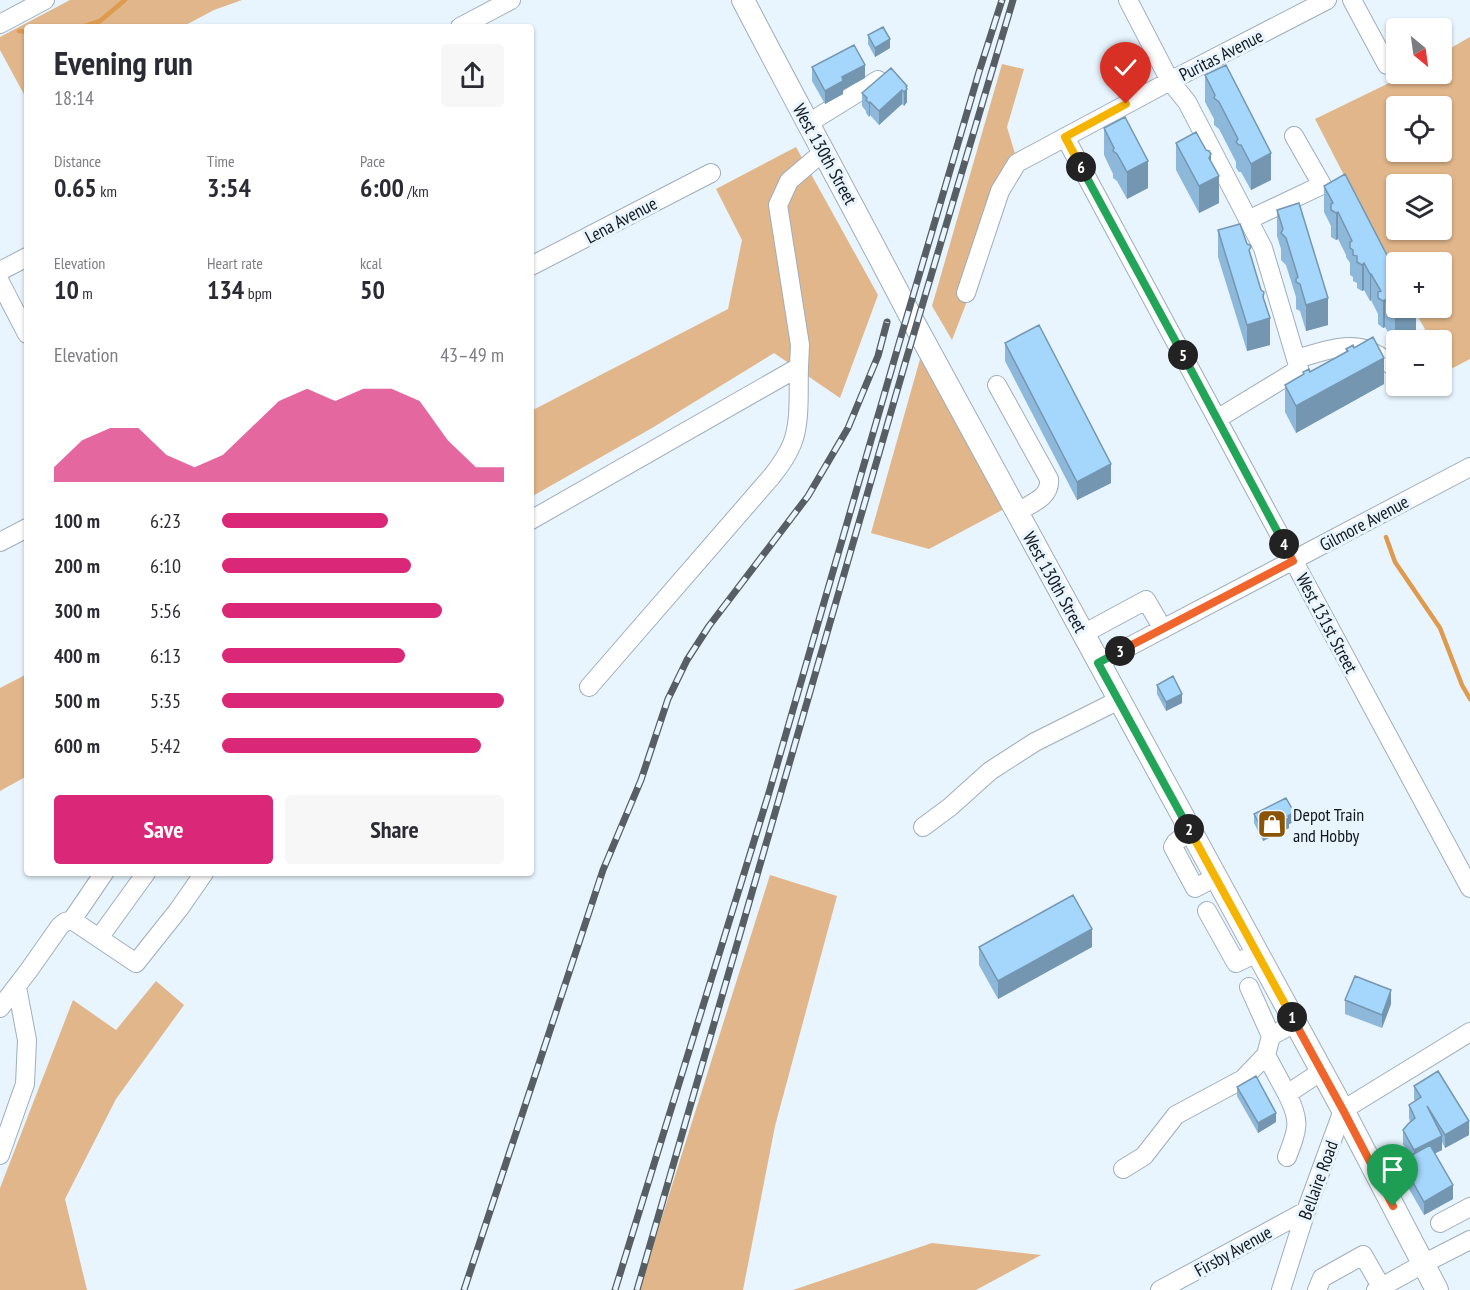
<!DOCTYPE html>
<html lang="en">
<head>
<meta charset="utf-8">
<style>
	:root { --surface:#fff; --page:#f7f7f7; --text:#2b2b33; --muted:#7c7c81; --accent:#db2777 }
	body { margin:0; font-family:"PT Sans Narrow",sans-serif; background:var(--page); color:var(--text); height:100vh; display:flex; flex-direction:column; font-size:22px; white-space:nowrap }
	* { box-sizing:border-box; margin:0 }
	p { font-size:20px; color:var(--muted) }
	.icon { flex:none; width:33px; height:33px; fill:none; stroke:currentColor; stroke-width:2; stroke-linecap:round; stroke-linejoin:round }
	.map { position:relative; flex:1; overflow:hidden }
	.panel { position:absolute; left:24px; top:24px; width:510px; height:852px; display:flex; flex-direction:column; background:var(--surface); border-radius:6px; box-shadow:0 2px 4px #0004 }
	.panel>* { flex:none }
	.needle { width:39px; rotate:151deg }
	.tools { position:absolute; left:1386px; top:18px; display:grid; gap:12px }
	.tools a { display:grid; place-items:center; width:66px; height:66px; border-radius:6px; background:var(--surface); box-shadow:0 2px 4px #0004; font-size:30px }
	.pin { position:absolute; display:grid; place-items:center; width:51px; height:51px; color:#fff; margin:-62px -26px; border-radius:50% 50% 50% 0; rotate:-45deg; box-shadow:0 0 6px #0007 }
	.pin .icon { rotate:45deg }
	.km { position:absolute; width:30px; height:30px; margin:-15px; border-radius:50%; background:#222; color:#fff; font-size:16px; line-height:30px; text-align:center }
	.round { display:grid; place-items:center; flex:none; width:63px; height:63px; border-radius:6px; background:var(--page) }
	.overview { display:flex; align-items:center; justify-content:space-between; height:102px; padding:0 30px }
	h1 { font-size:33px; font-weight:800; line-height:45px }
	.metrics { display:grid; grid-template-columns:repeat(3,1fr); gap:9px; height:102px; padding:6px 30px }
	.metrics div { display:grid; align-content:center }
	.metrics b { font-size:26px; font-weight:800 }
	.metrics small { font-size:16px; font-weight:400 }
	.metrics p { font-size:16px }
	.chart { height:168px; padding:12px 30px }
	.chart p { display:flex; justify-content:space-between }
	.chart svg { width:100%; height:108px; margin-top:6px; fill:var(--accent); opacity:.7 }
	.action { display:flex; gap:12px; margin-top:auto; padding:12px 30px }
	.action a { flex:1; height:69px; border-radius:6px; background:var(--accent); color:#fff; font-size:24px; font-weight:800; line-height:69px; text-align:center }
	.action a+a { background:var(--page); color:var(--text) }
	ul { padding:0 30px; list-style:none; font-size:20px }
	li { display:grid; grid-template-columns:96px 72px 1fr; align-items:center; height:45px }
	li i { height:15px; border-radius:8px; background:var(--accent) }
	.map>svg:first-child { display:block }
	.green { fill:#e1b68a; fill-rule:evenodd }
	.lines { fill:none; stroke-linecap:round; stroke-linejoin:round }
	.stream { stroke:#de9b4e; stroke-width:4.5 }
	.minor-casing { stroke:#9faeba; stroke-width:20 }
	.major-casing { stroke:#9faeba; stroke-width:24 }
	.minor { stroke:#fff; stroke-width:18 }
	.major { stroke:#fff; stroke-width:22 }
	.rail-casing { stroke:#575f65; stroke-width:7 }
	.rail { stroke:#e8f4fe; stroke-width:4.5; stroke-dasharray:14; stroke-linecap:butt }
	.wall { fill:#8eb8d9 }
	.shaded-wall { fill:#7496b0 }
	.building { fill:#a5d6fc; stroke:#7496b0; stroke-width:1.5 }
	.split-1-casing { stroke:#fff; stroke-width:12 }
	.split-2-casing { stroke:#fff; stroke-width:12 }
	.split-3-casing { stroke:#fff; stroke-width:12 }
	.split-4-casing { stroke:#fff; stroke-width:12 }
	.split-5-casing { stroke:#fff; stroke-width:12 }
	.split-6-casing { stroke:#fff; stroke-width:12 }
	.split-7-casing { stroke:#fff; stroke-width:12 }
	.split-1 { stroke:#f0652b; stroke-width:8 }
	.split-2 { stroke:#f5b400; stroke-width:8 }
	.split-3 { stroke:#22a559; stroke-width:8 }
	.split-4 { stroke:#f0652b; stroke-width:8 }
	.split-5 { stroke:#22a559; stroke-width:8 }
	.split-6 { stroke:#22a559; stroke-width:8 }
	.split-7 { stroke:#f5b400; stroke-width:8 }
	.labels { text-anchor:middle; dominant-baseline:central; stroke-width:6; stroke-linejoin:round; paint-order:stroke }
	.street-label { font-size:18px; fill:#11171b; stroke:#e8f4fe }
	.poi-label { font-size:18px; fill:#11171b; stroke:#e8f4fe; text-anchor:start }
</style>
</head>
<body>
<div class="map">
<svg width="1470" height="1290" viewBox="0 0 1470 1290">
	<rect width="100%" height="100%" fill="#e8f4fe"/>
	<path class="green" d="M70,0H242L214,10L182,27H27V100L0,50V37Z
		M1470,37V359L1451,369L1442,356V340H1431L1413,308H1442V262H1396V276L1315,119L1385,85L1406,74H1442V53ZM1396,106H1442V152H1396ZM1396,184H1442V230H1396Z
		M1002,64L1024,69L1007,127L1019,167L952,340L932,306Z
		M796,147L878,295L840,398L774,353L652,428L531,497V411L728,309L742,240L716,189Z
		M922,352L1006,508L929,549L871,533Z
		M27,674V776L0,791V688Z
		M770,875L837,896L775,1126L743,1290H639Z
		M156,981L184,1005L116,1099L65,1199L87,1290H0V1188L73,1000L116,1030Z
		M932,1243L1041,1255L976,1290H793Z"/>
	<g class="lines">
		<path class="stream" d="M82,27L100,21L125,0
			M19,31L27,32
			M1386,537L1395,562L1440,628L1462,685L1470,699"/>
		<g class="minor-casing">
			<path id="minor" d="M1128,0L1170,81L1187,102L1263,248L1299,369L1217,419
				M1352,0L1387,65
				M0,24L45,0
				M460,27L511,0
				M807,124L878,80
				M1065,137L1470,888
				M1248,220L1322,185L1294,136
				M531,266L711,173
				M0,271L27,257
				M0,282L27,334
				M966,293L1000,191L1017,163L1170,81L1327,0
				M1296,359C1315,354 1345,342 1365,349C1377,353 1387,361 1396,369
				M997,385L1049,479C1051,498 1030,504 1017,512
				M531,520L799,367L800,345L778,205L789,181L823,152
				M0,542L27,528
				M1083,634L1146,600L1163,629
				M1098,663L1470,467
				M589,687L772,476C780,466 787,456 792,444C801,422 798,391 799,367
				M923,827L950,807L990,771L1035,742L1119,700
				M1190,831L1176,842L1173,847L1195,888L1216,877
				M1207,911L1236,963L1257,953
				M72,920L136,963L179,909L204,873
				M99,938L146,873
				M1249,987L1271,1036L1295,1023
				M0,1008L29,970L60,926L65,922L72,920L104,873
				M1266,1055L1287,1094L1322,1071
				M1287,1094C1301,1121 1298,1129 1287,1157
				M0,1155L25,1084L27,1040L17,987
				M1123,1169L1144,1156L1176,1115L1243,1079L1266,1055L1271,1036
				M1440,1223L1470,1207
				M1160,1290L1306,1211
				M1281,1290L1306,1211L1343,1110L1470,1032
				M1317,1290L1322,1278L1363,1255L1383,1290
				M1376,1290L1423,1264L1470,1240"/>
		</g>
		<g class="major-casing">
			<path id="major" d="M743,0C799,108 858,215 914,323L1343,1110L1437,1290"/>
		</g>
		<use href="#minor" class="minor"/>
		<use href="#major" class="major"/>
		<g class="rail-casing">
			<path id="rail" d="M464,1290L603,870L641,780L668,699L687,660L709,626L808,496L848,428L878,356L887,322
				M615,1290L768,796L900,340L979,72L1002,0
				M637,1290L906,360L1013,0"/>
		</g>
		<use href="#rail" class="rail"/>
	</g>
	<path class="wall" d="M868,35L890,48L875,57L868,44Z
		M812,67L865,78L843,90V94L825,104L812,81Z
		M1205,75L1271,180L1251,190L1241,172H1239L1236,168V162L1219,129L1214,125V119L1205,102Z
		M907,88V102L904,106L902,104L879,125L870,115L869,117L866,113V111L862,106V93Z
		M1104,128L1148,188L1127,199L1117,181L1113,178V174L1104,155Z
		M1176,143L1219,203L1199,213L1176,170Z
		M1324,186L1391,263L1416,308V333L1395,344L1385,327L1383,328L1378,324V314L1371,300L1370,301L1364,290L1362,291L1357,288V283L1353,281V277L1350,275V263L1346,257V255L1338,239L1336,240L1331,237V226L1324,212Z
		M1277,210L1328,325L1306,331L1300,311L1296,309V297L1286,265L1281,260V249L1277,236Z
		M1218,230L1251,258L1264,301L1270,345L1247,351L1218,257Z
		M1005,343L1111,483L1077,500L1005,361Z
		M1346,349L1384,384L1296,433L1285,412V385L1303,375V372H1310L1346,352Z
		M1157,685L1182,703L1166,711L1157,694Z
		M1254,814L1294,822L1289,824V828L1263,841L1254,823Z
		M979,947H1092L998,999L979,965Z
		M1345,1000L1391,1004L1382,1028L1345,1014Z
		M1414,1086L1469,1135L1445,1148L1442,1142V1150L1435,1153L1453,1199L1424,1215L1401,1175V1161L1410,1156L1403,1144V1130L1410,1122L1409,1118V1105L1415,1101L1414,1099Z
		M1237,1087L1276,1122L1258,1133L1237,1096Z"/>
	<path class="shaded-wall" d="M890,39V48L875,57V48Z
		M865,65V78L843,90V94L825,104V91L842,77Z
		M907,86V102L904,106V92Z
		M902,90V104L879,125V111Z
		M870,102V115L869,117V103Z
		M1271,153V180L1251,190V164Z
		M1211,154V180L1219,176V203L1199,213V186Z
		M1148,161V188L1127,199V172Z
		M1338,212V239L1336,240V213Z
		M1364,263V290L1362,291V265Z
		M1370,274H1371V300L1370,301Z
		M1264,292V319L1270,318V345L1247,351V325L1263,297Z
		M1328,298V325L1306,331V305Z
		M1385,300V327L1383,328V301Z
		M1413,308H1416V333L1402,340H1396V343L1395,344V317Z
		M1384,358V384L1296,433V406Z
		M1111,464V483L1077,500V482Z
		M1182,694V703L1166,711V702Z
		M1294,812V822L1289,824V828L1263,841V831Z
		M1092,929V947L998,999V981Z
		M1391,990V1004L1382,1028V1015Z
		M1276,1113V1122L1258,1133V1123Z
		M1469,1121V1135L1445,1148V1135Z
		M1442,1136V1150L1414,1164V1150Z
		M1453,1185V1199L1424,1215V1202Z"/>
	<path class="building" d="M883,27L890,39L875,48L868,35Z
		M854,45L865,65L842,77L843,81L825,91L812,67Z
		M1226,65L1271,153L1251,164L1241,145H1239L1236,142L1238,139L1219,102L1214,98L1215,95L1205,75Z
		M891,68L907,86L906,87L907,89L904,92L902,90L879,111L870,102L869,103L866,100L867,98L862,93Z
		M1125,117L1148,161L1127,172L1117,154L1113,151L1114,148L1104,128Z
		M1196,132L1206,150L1209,151L1211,154L1209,158L1219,176L1199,186L1176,143Z
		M1345,174L1391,263L1393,262L1396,269V308H1413L1395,317L1385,300L1383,301L1378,298V292L1381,291L1371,274H1370L1364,263L1362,265L1357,262V256L1353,255V250L1350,248V242L1352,241L1338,212L1336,213L1331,210V204L1333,203L1324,186Z
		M1299,203L1328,298L1306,305L1300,284L1296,282V279L1298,277L1286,238L1281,233L1283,229L1277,210Z
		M1240,224L1247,244L1250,245L1251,247L1249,250L1261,290L1264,292L1263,297L1270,318L1247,325L1218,230Z
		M1039,325L1111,464L1077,482L1005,343Z
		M1373,337L1384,358L1296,406L1285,385L1304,374L1303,372L1309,369L1310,372L1348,351L1346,349L1353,345L1354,348Z
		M1173,676L1182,694L1166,702L1157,685Z
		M1286,798L1294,812L1288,816L1289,818L1263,831L1254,814Z
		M1073,895L1092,929L998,981L979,947Z
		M1355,976L1391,990L1382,1015L1345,1000Z
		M1438,1071L1469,1121L1445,1135L1427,1106L1442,1136L1414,1150L1403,1130L1408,1124L1415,1118L1409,1105L1421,1097L1414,1086Z
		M1256,1076L1276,1113L1258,1123L1237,1087Z
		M1430,1145L1453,1185L1424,1202L1401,1161Z"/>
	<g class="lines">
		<g class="split-1-casing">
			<path id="split-1" d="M1292,1017L1343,1110L1393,1206"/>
		</g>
		<g class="split-2-casing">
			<path id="split-2" d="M1189,829L1292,1017"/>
		</g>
		<g class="split-3-casing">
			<path id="split-3" d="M1120,651L1098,663L1189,829"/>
		</g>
		<g class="split-4-casing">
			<path id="split-4" d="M1120,651L1293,561L1284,544"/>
		</g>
		<g class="split-5-casing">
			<path id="split-5" d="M1183,355L1284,544"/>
		</g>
		<g class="split-6-casing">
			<path id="split-6" d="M1081,167L1183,355"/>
		</g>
		<g class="split-7-casing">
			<path id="split-7" d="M1081,167L1065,137L1126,104"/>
		</g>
		<use href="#split-1" class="split-1"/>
		<use href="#split-2" class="split-2"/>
		<use href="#split-3" class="split-3"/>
		<use href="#split-4" class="split-4"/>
		<use href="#split-5" class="split-5"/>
		<use href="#split-6" class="split-6"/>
		<use href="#split-7" class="split-7"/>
	</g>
	<defs>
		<g id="shop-square" transform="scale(1.5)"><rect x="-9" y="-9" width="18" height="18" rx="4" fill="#8a5404" stroke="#e8f4fe"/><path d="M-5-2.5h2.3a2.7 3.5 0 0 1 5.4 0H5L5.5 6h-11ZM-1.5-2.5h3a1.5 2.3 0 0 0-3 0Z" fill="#fff"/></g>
	</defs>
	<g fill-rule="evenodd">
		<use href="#shop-square" x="1272" y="824"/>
	</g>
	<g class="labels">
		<g class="street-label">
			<text transform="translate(1221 55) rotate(-27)">Puritas Avenue</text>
			<text transform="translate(825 154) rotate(61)">West 130th Street</text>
			<text transform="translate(621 220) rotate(-28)">Lena Avenue</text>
			<text transform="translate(1364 523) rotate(-28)">Gilmore Avenue</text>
			<text transform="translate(1055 582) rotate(61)">West 130th Street</text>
			<text transform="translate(1327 623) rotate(62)">West 131st Street</text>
			<text transform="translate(1318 1180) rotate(-70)">Bellaire Road</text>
			<text transform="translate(1233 1251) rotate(-29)">Firsby Avenue</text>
		</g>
		<g class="poi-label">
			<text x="1293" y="814">Depot Train<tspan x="1293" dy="21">and Hobby</tspan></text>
		</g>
	</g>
</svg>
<div class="tools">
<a><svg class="needle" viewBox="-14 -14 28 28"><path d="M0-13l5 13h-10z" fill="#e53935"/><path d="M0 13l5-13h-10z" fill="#7c7c81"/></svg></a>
<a><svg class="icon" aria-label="locate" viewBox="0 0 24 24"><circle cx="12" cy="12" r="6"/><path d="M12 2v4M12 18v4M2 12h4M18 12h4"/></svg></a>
<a><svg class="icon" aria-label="layers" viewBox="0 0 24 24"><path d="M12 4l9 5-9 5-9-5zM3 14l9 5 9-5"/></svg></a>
<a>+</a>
<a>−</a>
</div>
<div class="pin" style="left:1393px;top:1206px;background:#1e9e55"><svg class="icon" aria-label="arrive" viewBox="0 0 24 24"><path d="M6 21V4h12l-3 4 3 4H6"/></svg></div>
<div class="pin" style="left:1126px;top:104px;background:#d93025"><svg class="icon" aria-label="check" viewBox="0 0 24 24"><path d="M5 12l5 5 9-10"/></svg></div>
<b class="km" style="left:1292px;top:1017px">1</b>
<b class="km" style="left:1189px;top:829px">2</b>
<b class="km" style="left:1120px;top:651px">3</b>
<b class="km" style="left:1284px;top:544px">4</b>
<b class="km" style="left:1183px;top:355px">5</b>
<b class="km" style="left:1081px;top:167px">6</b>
<section class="panel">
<div class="overview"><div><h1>Evening run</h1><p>18:14</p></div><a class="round"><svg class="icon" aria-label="share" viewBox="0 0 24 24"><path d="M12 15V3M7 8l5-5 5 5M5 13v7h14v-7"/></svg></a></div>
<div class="metrics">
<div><p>Distance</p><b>0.65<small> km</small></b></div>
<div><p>Time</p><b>3:54</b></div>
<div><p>Pace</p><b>6:00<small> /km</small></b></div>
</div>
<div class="metrics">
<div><p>Elevation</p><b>10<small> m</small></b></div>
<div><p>Heart rate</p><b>134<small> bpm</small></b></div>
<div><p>kcal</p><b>50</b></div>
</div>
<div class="chart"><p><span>Elevation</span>43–49 m</p>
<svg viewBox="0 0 160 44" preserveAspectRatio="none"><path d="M0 44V38L10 27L20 22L30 22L40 33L50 38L60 33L70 22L80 11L90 6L100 11L110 6L120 6L130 11L140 27L150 38L160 38V44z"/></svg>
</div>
<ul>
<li><b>100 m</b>6:23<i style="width:59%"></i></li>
<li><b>200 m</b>6:10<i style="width:67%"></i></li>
<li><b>300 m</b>5:56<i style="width:78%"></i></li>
<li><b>400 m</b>6:13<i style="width:65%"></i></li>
<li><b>500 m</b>5:35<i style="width:100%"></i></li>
<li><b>600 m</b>5:42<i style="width:92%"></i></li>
</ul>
<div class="action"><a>Save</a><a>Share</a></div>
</section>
</div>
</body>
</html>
